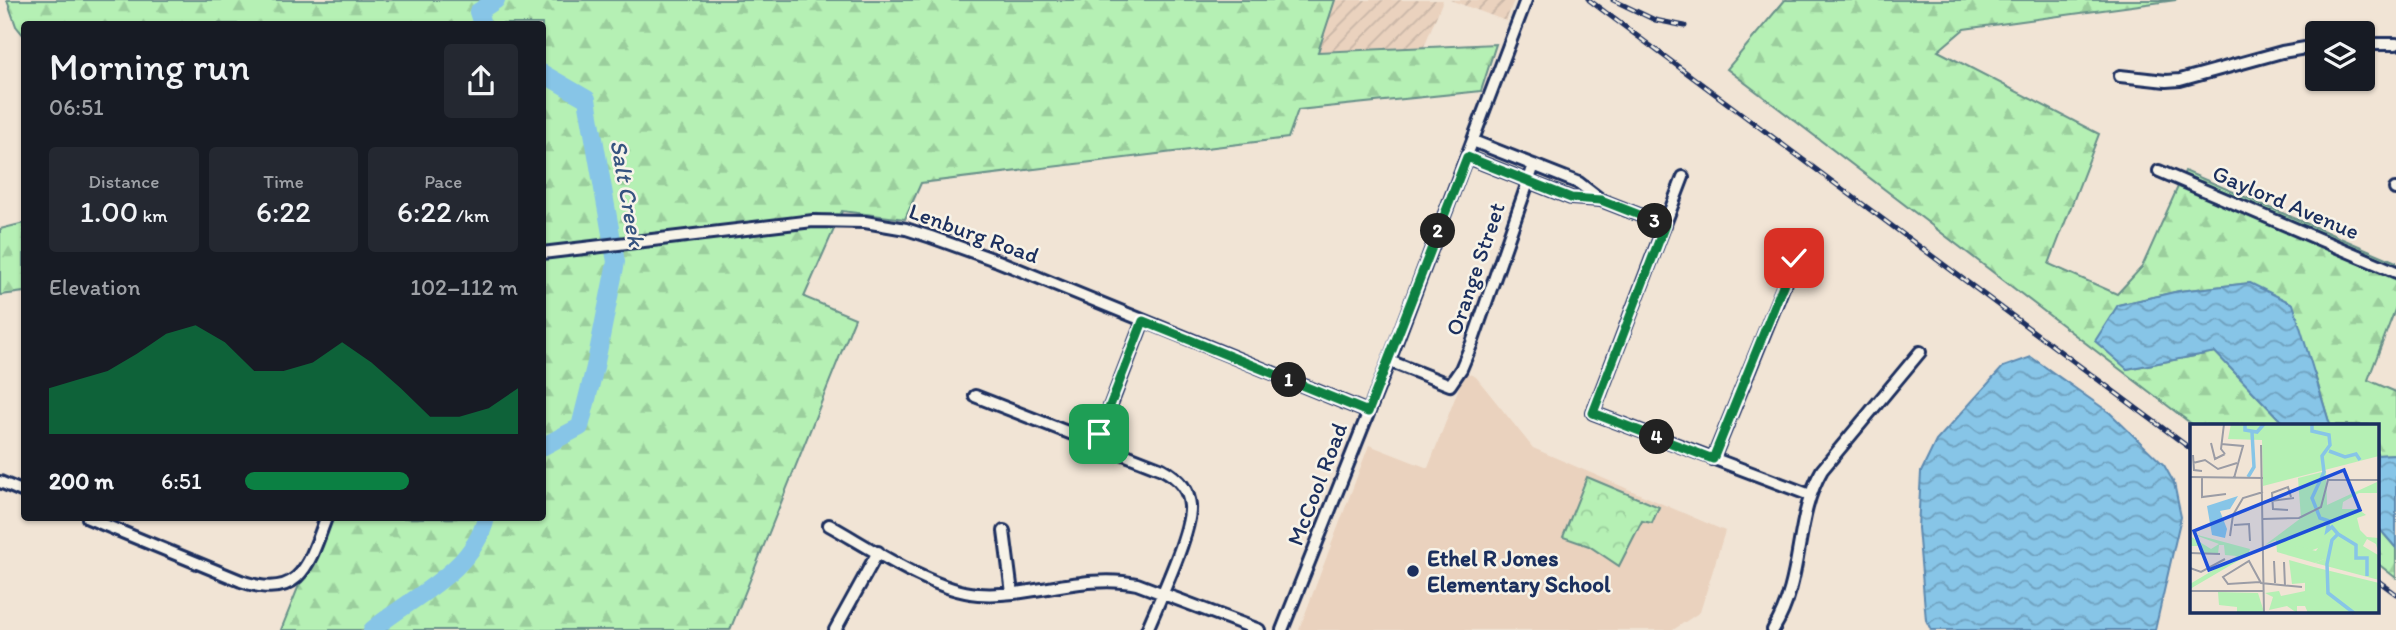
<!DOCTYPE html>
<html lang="en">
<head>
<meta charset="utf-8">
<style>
	:root { --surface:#171b24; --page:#242831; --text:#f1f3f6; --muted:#9ea1a6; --accent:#0b8043 }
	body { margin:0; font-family:Itim,sans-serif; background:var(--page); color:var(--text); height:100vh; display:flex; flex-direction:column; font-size:26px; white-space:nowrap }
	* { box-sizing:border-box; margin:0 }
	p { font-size:23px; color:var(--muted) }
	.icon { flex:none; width:38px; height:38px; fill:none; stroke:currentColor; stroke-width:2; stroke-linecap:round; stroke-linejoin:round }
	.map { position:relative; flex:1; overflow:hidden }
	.details { position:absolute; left:21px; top:21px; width:525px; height:500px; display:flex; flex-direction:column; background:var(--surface); border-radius:7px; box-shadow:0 2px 5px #0004 }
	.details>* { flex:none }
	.tools { position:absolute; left:2305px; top:21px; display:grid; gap:14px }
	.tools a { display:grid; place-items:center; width:70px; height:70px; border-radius:7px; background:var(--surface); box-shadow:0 2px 5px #0004; font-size:35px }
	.pin { position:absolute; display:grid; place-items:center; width:60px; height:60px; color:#fff; margin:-30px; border-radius:14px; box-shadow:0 4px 10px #0006 }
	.km { position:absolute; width:35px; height:35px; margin:-18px; border-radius:50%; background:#222; color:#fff; font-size:19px; line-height:35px; text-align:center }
	.round { display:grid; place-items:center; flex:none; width:74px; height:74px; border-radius:7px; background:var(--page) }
	.summary { display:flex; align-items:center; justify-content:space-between; height:119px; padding:0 28px }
	h1 { font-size:38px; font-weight:600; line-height:52px }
	.metrics { display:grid; grid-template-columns:repeat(3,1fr); gap:10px; height:119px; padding:7px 28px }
	.metrics div { display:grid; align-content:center; border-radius:7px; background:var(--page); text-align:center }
	.metrics b { font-size:30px; font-weight:600 }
	.metrics small { font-size:19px; font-weight:400 }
	.metrics p { font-size:19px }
	.chart { height:196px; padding:14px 28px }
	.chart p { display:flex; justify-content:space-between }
	.chart svg { width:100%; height:126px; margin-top:7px; fill:var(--accent); opacity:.7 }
	ul { padding:0 28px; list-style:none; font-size:23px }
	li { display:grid; grid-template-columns:112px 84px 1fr; align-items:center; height:52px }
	li i { height:18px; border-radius:9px; background:var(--accent) }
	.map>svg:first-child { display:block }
	.built { fill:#ead2be }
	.industrial { fill:url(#industrial-furrows) }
	.forest { fill:url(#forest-firs); stroke:#689089; stroke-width:2 }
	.park { fill:url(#park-crowns); stroke:#689089; stroke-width:2 }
	.water { fill:url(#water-waves); stroke:#5c89b0; stroke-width:2 }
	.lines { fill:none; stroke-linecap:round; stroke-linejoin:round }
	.river { stroke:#87c5e7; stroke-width:18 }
	.minor-casing { stroke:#1b2f5e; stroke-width:16 }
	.minor { stroke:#f7f3e8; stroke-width:10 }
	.rail-casing { stroke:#1b2f5e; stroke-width:5 }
	.rail { stroke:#f7f3e8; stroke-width:2.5; stroke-dasharray:8; stroke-linecap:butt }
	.route-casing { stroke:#fff; stroke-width:14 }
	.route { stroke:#0b8043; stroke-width:9 }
	.poi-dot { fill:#1b2f5e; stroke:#f7f3e8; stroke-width:2.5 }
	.labels { text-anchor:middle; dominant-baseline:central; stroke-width:5; stroke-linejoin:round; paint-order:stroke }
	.street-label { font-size:23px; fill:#1b2f5e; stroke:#f7f3e8 }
	.poi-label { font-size:23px; font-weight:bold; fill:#1b2f5e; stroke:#f7f3e8; text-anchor:start }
	.water-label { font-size:24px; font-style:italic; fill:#365480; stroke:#f7f3e8 }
	.inset-river { fill:none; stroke:#87c5e7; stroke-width:3.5 }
	.inset-road { fill:none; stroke:#9b9ca5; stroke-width:2 }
	.view { fill:#1d4ed8; fill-opacity:0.15; stroke:#1d4ed8; stroke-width:3.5 }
	.inset-edge { fill:none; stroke:#1b2f5e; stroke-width:3.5 }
</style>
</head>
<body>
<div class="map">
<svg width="2396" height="630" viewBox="0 0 2396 630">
	<defs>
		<pattern id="industrial-furrows" width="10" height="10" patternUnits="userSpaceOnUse" patternTransform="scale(1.75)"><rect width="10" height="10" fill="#ead2be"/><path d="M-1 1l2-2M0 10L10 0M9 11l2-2" fill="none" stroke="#c8b5a6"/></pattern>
		<pattern id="forest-firs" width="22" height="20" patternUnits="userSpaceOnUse" patternTransform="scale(1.75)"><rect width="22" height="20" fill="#b5f0b4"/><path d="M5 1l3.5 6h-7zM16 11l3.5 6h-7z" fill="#9bce9d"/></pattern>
		<pattern id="park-crowns" width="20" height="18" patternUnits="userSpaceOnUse" patternTransform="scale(1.75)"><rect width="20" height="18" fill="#b5f0b4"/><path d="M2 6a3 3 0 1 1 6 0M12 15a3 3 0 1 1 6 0" fill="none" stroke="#9bce9d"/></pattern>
		<pattern id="water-waves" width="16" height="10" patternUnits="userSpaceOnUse" patternTransform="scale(1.75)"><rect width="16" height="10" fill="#87c5e7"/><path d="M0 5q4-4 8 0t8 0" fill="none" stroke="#6ea0be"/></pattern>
	</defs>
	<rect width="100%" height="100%" fill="#f1e4d5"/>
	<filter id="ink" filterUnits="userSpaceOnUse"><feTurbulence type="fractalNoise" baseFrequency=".0143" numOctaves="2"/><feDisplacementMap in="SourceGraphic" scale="14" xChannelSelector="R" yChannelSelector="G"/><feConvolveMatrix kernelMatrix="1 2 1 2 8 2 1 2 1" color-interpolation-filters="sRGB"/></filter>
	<g filter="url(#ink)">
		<path class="built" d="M1465,372L1476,377L1533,448L1725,531L1700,612L1673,630H1299L1369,445L1428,468Z"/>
		<path class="industrial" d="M1335,0H1443L1423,49L1317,52Z
			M1450,0H1514L1506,21Z"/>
		<path class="forest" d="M7,0H1335L1318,52L1496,44L1481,91L1298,110L1288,138L921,183L905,219L842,211L804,297L855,318L730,630H281L326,518H542V24H24V36L16,26Z
			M1785,0H2176L1964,29L1938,51L2099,134L2049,264L2117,294L2142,267L2185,171L2396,262V307L2368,380L2396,392V454L2377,455V425H2330L2315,375L2250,283L2179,291L2118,305L2127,369L2215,352L2285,425H2193L1727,69Z
			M24,223V292L0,295V229Z
			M2377,526L2396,548V578L2377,563Z"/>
		<path class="park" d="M1587,477L1659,507L1652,523L1642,521L1619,566L1589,546L1563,537Z"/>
		<path class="water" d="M2250,283L2293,304L2330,425H2285L2215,352L2127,369L2095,341L2118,305L2179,291Z
			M2031,357L2110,413L2164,465L2174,483L2181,517L2155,630H1931L1926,620L1918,528L1921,472L1936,441L2003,367Z
			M2396,454V548L2377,526V455Z"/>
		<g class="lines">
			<path class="river" d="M482,24L478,12L496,0
				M542,73L587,99L616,262L595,367L580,427L542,447
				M372,630C411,597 473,572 486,518"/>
			<g class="minor-casing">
				<path id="minor" d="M2362,44H2396
					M2120,76L2166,81L2180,80L2282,52L2317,46
					M1473,141L1579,183L1601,200L1665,225
					M1467,157L1571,198L1601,200
					M2159,171L2396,272
					M1683,177L1593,413L1810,495
					M2395,189H2396
					M542,253L813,221L865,222L906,229L931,237L998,261L1368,412
					M1389,361L1450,385L1461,369L1472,343L1534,165
					M975,396L1162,469C1177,477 1189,489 1190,506C1192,532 1158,603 1147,630
					M1096,443L1143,321
					M1713,459L1795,258
					M0,482L24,492
					M88,518L241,581C300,602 309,564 326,518
					M829,525C869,547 933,591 978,594C1031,598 1084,573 1137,584L1259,630
					M1004,531L1012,593
					M835,630L878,552
					M1282,630L1389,361L1526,0
					M1773,630C1805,578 1793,520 1822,470L1920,352"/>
			</g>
			<use href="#minor" class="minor"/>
			<g class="rail-casing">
				<path id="rail" d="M1589,0L2191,449
					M1613,0L1655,20L1685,26
					M2377,580L2396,594"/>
			</g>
			<use href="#rail" class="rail"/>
		</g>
	</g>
	<g class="lines" filter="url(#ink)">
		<g class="route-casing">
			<path id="route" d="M1099,434L1143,321L1368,412L1467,157L1571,198L1601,200L1665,225L1593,413L1713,459L1794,258"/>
		</g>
		<use href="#route" class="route"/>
	</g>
	<circle class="poi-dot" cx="1413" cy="571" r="7"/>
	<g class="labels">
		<g class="street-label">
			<text transform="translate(2286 202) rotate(23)">Gaylord Avenue</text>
			<text transform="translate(974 233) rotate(20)">Lenburg Road</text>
			<text transform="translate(1475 269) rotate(-71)">Orange Street</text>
			<text transform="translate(1317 484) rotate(-69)">McCool Road</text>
		</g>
		<g class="poi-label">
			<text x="1427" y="558">Ethel R Jones<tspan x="1427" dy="26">Elementary School</tspan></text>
		</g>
		<g class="water-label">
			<text transform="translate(628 193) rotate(80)">Salt Creek</text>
		</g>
	</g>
	<g transform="translate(2190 424)">
		<rect width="189" height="189" fill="#f1e4d5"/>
		<path d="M136,47L137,81L187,58V69H169L153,78L152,85H168L176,91L167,94L170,106L177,113L189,114V131L186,120L177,115L173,122L188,131L189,156L125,139L134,135L128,124L104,133L87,128L86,116L75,121L111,94L108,54ZM0,109L60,125L58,131L0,165V160L47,132L35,131L34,121H29L28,130H12L11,122H0V112L21,125L29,120ZM124,143L189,159V189H118L115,182H107V189L97,182L79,186L83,173L75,169L89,167L91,172L115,167V157L124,158Z" fill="#b5f0b4"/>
		<path d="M130,121L138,124L134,135L125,139L104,133L106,122L126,127ZM99,136L124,143V158L102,160Z" fill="#b5f0b4"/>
		<path d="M28,168L68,169L74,188L47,189V183L29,181Z" fill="#b5f0b4"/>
		<path d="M41,0H187L189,32L73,62L72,16L38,15Z" fill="#b5f0b4"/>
		<path d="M48,72L40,85L30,87L37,105L35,114L22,111L17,82Z" fill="#87c5e7"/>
		<path class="inset-river" d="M55,0V6L67,8L74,0M122,0V7L139,11L140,21L132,32L134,48L122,74L130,94L139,97L137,107L142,103L148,110L142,116L137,140L138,169L164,189M139,27L155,33L166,30L170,36M58,53L64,43L62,8M148,110L166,121V134H177V152"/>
		<path class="inset-road" d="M34,0L31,25L35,30M21,19L25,35L35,30M31,20L53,22L44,54M71,21L74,189M3,31L4,46L12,47M3,39L15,36L28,45L47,39M0,53L73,54M12,54V73L36,70M73,78L104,74M98,86L83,85L82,69L98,63L101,73M43,91L53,74L73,68M73,95L109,94L131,83L138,56H189M44,101L59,100L60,117M40,112L43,91M0,129L30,130M84,137L85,159M94,138L95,162M0,144L11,148L35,135M70,158L38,160L33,153L59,137L71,159L112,163M0,167H74"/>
		<path class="view" d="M154,46L170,86L19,146L4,107Z"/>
		<rect width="189" height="189" class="inset-edge"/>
	</g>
</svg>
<div class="tools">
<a><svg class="icon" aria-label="layers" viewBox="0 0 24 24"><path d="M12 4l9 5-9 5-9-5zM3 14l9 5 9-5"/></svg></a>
</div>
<div class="pin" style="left:1099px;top:434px;background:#1e9e55"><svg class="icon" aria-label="arrive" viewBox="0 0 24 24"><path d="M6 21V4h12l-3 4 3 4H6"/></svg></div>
<div class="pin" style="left:1794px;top:258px;background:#d93025"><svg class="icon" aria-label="check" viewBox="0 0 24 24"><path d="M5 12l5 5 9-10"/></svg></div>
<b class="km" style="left:1289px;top:380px">1</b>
<b class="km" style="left:1438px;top:231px">2</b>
<b class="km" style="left:1655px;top:221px">3</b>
<b class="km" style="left:1657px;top:437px">4</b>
<section class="details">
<div class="summary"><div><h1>Morning run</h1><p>06:51</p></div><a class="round"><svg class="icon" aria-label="share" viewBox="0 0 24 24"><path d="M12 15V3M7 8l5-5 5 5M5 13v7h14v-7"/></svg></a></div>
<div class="metrics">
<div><p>Distance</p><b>1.00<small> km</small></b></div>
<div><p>Time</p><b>6:22</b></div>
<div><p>Pace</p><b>6:22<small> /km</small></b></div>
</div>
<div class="chart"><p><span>Elevation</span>102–112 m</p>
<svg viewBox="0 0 160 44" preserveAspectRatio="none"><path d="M0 44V28L10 25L20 22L30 16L40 9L50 6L60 12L70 22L80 22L90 19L100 12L110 19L120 28L130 38L140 38L150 35L160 28V44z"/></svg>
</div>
<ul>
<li><b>200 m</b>6:51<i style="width:60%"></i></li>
</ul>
</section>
</div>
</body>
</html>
